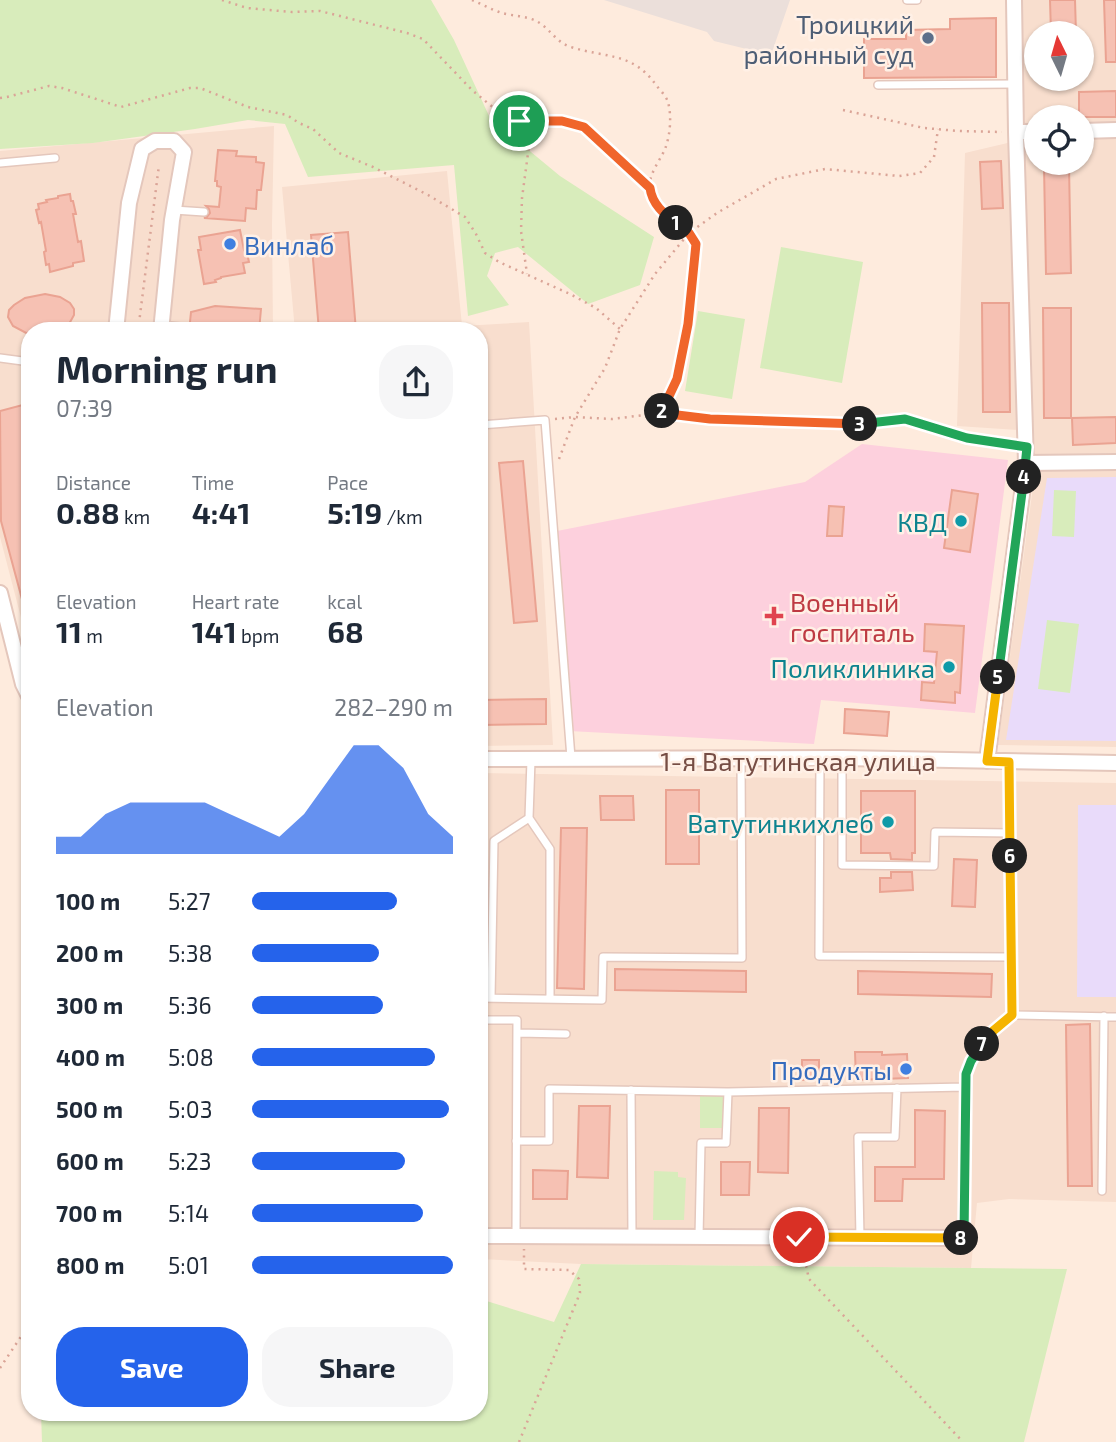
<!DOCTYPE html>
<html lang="en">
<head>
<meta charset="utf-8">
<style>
	:root { --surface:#fff; --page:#f6f6f7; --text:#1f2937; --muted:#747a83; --accent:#2563eb }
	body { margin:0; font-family:"Exo 2",sans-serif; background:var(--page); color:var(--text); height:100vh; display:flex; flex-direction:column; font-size:26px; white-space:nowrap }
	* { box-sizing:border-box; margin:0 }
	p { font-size:23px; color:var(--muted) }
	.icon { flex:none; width:38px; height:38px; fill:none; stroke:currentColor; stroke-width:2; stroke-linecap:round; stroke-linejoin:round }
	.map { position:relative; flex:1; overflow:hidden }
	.drawer { position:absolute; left:21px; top:322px; width:467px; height:1099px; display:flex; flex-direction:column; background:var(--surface); border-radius:28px; box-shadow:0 2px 5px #0004 }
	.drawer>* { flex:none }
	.needle { width:46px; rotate:355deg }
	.tools { position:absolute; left:1024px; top:21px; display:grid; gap:14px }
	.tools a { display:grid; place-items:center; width:70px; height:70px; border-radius:50%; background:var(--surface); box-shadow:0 2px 5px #0004; font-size:35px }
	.pin { position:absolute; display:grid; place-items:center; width:60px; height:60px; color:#fff; margin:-30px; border:4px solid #fff; border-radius:50%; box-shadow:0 2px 7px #0007 }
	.km { position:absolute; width:35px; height:35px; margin:-18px; border-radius:50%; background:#222; color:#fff; font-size:19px; line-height:35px; text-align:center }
	.round { display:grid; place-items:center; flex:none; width:74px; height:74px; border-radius:28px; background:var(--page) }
	.head { display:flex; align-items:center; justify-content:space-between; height:119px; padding:0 35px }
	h1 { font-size:38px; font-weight:700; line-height:52px }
	.stats { display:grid; grid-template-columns:repeat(3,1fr); gap:10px; height:119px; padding:7px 35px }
	.stats div { display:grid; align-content:center }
	.stats b { font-size:30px; font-weight:700 }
	.stats small { font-size:19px; font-weight:400 }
	.stats p { font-size:19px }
	.chart { height:196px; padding:14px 35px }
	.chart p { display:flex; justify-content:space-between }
	.chart svg { width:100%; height:126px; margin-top:7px; fill:var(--accent); opacity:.7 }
	.primary-button { display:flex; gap:14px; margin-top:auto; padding:14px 35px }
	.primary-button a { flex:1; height:80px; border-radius:28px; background:var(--accent); color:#fff; font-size:28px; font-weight:700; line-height:80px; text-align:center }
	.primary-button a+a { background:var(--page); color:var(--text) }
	ul { padding:0 35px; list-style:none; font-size:23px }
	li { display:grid; grid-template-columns:112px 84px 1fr; align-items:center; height:52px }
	li i { height:18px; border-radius:9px; background:var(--accent) }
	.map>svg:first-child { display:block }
	.residential { fill:#f8dece; fill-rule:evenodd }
	.industrial { fill:#ebdfda }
	.education { fill:#e9dbfa }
	.medical { fill:#fdd0dd }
	.green { fill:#d8ecbb }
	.building { fill:#f6c1b3; stroke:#eaa392; stroke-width:2 }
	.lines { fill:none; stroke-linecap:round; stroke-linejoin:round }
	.service-casing { stroke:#e4c7bc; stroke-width:10 }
	.minor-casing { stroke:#e4c7bc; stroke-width:18 }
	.path { stroke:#daa497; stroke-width:2.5; stroke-dasharray:2 5; stroke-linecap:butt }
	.service { stroke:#fff; stroke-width:7 }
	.minor { stroke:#fff; stroke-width:14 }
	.split-1-casing { stroke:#fff; stroke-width:14 }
	.split-2-casing { stroke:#fff; stroke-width:14 }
	.split-3-casing { stroke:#fff; stroke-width:14 }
	.split-4-casing { stroke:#fff; stroke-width:14 }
	.split-5-casing { stroke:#fff; stroke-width:14 }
	.split-6-casing { stroke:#fff; stroke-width:14 }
	.split-7-casing { stroke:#fff; stroke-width:14 }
	.split-8-casing { stroke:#fff; stroke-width:14 }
	.split-9-casing { stroke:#fff; stroke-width:14 }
	.split-1 { stroke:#f0652b; stroke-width:9 }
	.split-2 { stroke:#f0652b; stroke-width:9 }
	.split-3 { stroke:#f0652b; stroke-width:9 }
	.split-4 { stroke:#22a559; stroke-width:9 }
	.split-5 { stroke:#22a559; stroke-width:9 }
	.split-6 { stroke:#f5b400; stroke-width:9 }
	.split-7 { stroke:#f5b400; stroke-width:9 }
	.split-8 { stroke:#22a559; stroke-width:9 }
	.split-9 { stroke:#f5b400; stroke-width:9 }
	.service-dot { fill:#5c6f8a; stroke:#fff0e6; stroke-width:2.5 }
	.shop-dot { fill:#3f7fe0; stroke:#fff0e6; stroke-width:2.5 }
	.culture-dot { fill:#0f9aa8; stroke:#fff0e6; stroke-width:2.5 }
	.health-dot { fill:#e0444e; stroke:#fff0e6; stroke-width:2.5 }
	.labels { text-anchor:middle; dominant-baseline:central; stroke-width:5; stroke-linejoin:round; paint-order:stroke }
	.service-label { font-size:26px; fill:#4e5e75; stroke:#fff0e6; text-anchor:end }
	.shop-label { font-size:26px; fill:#366cbe; stroke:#fff0e6; text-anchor:start }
	.culture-label { font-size:26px; fill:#0d838f; stroke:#fff0e6; text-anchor:end }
	.health-label { font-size:26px; fill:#be3a42; stroke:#fff0e6; text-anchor:start }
	.street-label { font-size:26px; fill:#764d44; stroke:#fff0e6 }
</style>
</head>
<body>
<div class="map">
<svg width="1116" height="1442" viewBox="0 0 1116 1442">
	<rect width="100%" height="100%" fill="#feebdd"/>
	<path class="residential" d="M1015,0H1116V747L998,745L1035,472L1034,431L957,426L965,153L1016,141ZM1036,33H1082V79H1036ZM1036,117H1082V163H1036Z
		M274,126L272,225L273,331H30V652L0,537V151Z
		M447,171L462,326L529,322L553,745L480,746V331H295L282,187Z
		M480,773L1116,783V1202L1009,1199L977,1203L971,1268L581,1264L480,1259Z"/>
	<path class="industrial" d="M604,0H790L771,55L714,41L707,32Z"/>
	<path class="education" d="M1116,477V741L1006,740L1047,478Z
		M1078,805H1116V997H1077Z"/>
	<path class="medical" d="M862,444L1008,460L975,713L821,700L814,744L569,731L552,532L805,482Z"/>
	<path class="green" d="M0,0H431L454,40L490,118L560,176L654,237L640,285L588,304L518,247L495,253L487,276L509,305L468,316L454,165L308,177L285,124L248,120L195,129L93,143L0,149Z
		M781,247L863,262L842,383L760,368Z
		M698,311L745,319L732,399L685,391Z
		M1054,490L1076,491L1074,537L1052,536Z
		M1047,620L1079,624L1070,693L1038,689Z
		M700,1095L724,1096L723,1128H700Z
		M654,1171L678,1172V1177L686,1178L684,1220H653Z
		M581,1264L1067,1269L1024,1442H42L41,1412H480V1299L554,1322Z"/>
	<path class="building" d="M1050,0H1075L1076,33H1051Z
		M1104,0H1116V62H1106Z
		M996,18V77L864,78V39H906V30L950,29V19Z
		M1116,91V117H1079V92Z
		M218,150L237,151L236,156L256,157V162L264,163L261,190H257L256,209L246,208L245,221L204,218L207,217L210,213L209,209L206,206L219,207L221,187L217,186V181H215Z
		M1001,161L1003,208L982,209L980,162Z
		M1044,166H1069L1071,273L1046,274Z
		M70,194L71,201H73L76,214H73L78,242L81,241L84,261L73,263V266L50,272L49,264L46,265L44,252L46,251L41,222L39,223L36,210L39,209L38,204L47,202L46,200L58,198V196Z
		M240,230L244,250L246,249L249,262L243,263L245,273L221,277V278L215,280L216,282L204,284L198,250H201L199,237Z
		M348,232L356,331H319L311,235Z
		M45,294L60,297L70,303L74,309V315L69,324L58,331H30V335L13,326L8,317L9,310L14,305L25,298Z
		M982,303H1009L1010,412H983Z
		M215,306L261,309L259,331H195V325L190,322L191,312Z
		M1043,308H1071V418H1044Z
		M30,403V614H26L1,521L0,411Z
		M1116,417V443L1073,445L1072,418Z
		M523,461L537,621L514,623L499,463Z
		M952,490L978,494L970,552L944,548Z
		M829,506L844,507L842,536H827Z
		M925,624L964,626L960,693L955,692V703L921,700L922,682L934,683L937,652L924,651Z
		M546,699V724L480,725V700Z
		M845,709L889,712L887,736L844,733Z
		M666,790H699V864H666Z
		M861,791H915V853H912V860L891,859L890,853H861Z
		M600,796H633L634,820H601Z
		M561,828H587L584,989L557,988Z
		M954,859L977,860L975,907L952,906Z
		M891,872H912L913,890L880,892V878H891Z
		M615,969L746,971V992L615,990Z
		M858,971L992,974L991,997L858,994Z
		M1090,1024L1092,1186H1068L1066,1025Z
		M855,1052H882V1055L907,1054L908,1078L856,1080Z
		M802,1060H819V1079L802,1080Z
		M579,1106H610L608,1178L577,1177Z
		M759,1108H789L788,1173L758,1172Z
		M915,1110L945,1111L944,1179H903L902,1201H875V1167H915Z
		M721,1162H750L749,1195H721Z
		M533,1170L568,1171L567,1199H533Z"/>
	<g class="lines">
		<g class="service-casing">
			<path id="service" d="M907,0H917
				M878,85L1015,84
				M0,163L55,158
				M174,210L204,212
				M161,325L190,328
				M0,358L30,362
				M480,425L545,420L571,758
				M820,758L819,956L1011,957
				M842,758V865L934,866L935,832L1010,833
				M529,818L531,760
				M480,998L602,1000L603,957L742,958L741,758
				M491,998L494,841L529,818L550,849V998
				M1012,1015L1116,1017
				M480,1020H517L516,1236
				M517,1033L566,1034
				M631,1090L632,1236
				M516,1141H549V1089L728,1092L965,1087
				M1102,1191L1104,1016
				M699,1237L701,1143H726L728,1092
				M860,1238L858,1137H895L897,1088
				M964,1238L966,1074L979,1047L993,1031L1012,1015L1009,762"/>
		</g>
		<g class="minor-casing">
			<path id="minor" d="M1082,131L1116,130
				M1016,132H1036
				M116,331L129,203L142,149L155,141H174L184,152L172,220L161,331
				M1026,463L1116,462
				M0,593L23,684L30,698
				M480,759L842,758L1116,763
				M987,761L1026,463L1016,132L1014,0
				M480,1236L964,1238"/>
		</g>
		<path class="path" d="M222,0L247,8L292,12L320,11L407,33L423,39L472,90L501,114L519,120L562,121L584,127L650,188
			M472,0C482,4 492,10 502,13C513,16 528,16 538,22C550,29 557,43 571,47C605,58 633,52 656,85C660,90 666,96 668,102C672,117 670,136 665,149C658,165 643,180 653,198C663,218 684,225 696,244L688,324L677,379L661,413
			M0,98L7,97L49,86L62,88L121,107L190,88H200L248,107L287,115L299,123L313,129L339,153L373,167L428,195L465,217L476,234L485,253L499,262L570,294L596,308L620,329
			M843,110L924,128L959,131L1002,132
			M524,121L529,146L522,198L521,231L527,274
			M138,331L159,165
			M555,419L575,417L612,419L661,413L710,419L855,424L905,419L967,438L1013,445
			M559,459L575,417L605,368L620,329L655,274L689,233L717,213L776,179L825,169L899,176L920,173L934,157L938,129
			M803,1252L809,1279L963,1442
			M0,1368L30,1323
			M519,1442L580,1293L579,1279L569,1270L524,1269V1249"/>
		<use href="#service" class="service"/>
		<use href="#minor" class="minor"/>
	</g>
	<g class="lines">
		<g class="split-1-casing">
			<path id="split-1" d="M519,121H562L584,127L650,188C652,204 664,214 676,223"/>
		</g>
		<g class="split-2-casing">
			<path id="split-2" d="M662,411L677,379L688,324L696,244L689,233L676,223"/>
		</g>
		<g class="split-3-casing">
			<path id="split-3" d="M662,411L661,413L710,419L860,424"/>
		</g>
		<g class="split-4-casing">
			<path id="split-4" d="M860,424L905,419L967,438L1027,447L1024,477"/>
		</g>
		<g class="split-5-casing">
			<path id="split-5" d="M998,677L1024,477"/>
		</g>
		<g class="split-6-casing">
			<path id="split-6" d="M998,677L987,761L1009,762L1010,856"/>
		</g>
		<g class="split-7-casing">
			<path id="split-7" d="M982,1044L993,1031L1012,1015L1010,856"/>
		</g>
		<g class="split-8-casing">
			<path id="split-8" d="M961,1238H964L966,1074L971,1061L982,1044"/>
		</g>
		<g class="split-9-casing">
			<path id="split-9" d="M799,1237L961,1238"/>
		</g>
		<use href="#split-1" class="split-1"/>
		<use href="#split-2" class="split-2"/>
		<use href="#split-3" class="split-3"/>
		<use href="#split-4" class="split-4"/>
		<use href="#split-5" class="split-5"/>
		<use href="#split-6" class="split-6"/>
		<use href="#split-7" class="split-7"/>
		<use href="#split-8" class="split-8"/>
		<use href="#split-9" class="split-9"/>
	</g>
	<circle class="service-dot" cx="928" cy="38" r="7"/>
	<g class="shop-dot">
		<circle cx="230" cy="244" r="7"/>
		<circle cx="906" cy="1069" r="7"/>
	</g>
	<g class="culture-dot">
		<circle cx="961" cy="521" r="7"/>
		<circle cx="949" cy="667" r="7"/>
		<circle cx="888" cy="822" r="7"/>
	</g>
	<path class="health-dot" d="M770.5 605.5h7v7h7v7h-7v7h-7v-7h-7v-7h7z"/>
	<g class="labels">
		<g class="service-label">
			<text x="914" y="23">Троицкий<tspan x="914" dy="30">районный суд</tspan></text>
		</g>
		<g class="shop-label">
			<text x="244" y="244">Винлаб</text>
			<text x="892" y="1069" text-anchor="end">Продукты</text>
		</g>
		<g class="culture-label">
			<text x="947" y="521">КВД</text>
			<text x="935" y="667">Поликлиника</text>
			<text x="874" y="822">Ватутинкихлеб</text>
		</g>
		<g class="health-label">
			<text x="790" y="601">Военный<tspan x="790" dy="30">госпиталь</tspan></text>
		</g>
		<g class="street-label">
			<text x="798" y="760">1-я Ватутинская улица</text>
		</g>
	</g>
</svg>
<div class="tools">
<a><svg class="needle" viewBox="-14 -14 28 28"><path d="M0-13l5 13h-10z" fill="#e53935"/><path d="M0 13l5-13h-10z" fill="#747a83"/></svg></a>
<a><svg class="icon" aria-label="locate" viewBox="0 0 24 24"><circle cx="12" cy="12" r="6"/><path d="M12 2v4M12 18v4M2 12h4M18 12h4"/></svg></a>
</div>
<div class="pin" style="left:519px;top:121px;background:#1e9e55"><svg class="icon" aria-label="arrive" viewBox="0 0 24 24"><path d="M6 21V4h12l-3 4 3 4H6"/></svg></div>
<div class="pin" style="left:799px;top:1237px;background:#d93025"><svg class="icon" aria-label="check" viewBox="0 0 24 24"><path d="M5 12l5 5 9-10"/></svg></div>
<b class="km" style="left:676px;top:223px">1</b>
<b class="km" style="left:662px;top:411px">2</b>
<b class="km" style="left:860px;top:424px">3</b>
<b class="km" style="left:1024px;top:477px">4</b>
<b class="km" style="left:998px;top:677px">5</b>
<b class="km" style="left:1010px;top:856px">6</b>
<b class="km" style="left:982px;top:1044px">7</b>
<b class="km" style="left:961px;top:1238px">8</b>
<section class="drawer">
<div class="head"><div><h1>Morning run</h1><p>07:39</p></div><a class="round"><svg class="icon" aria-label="share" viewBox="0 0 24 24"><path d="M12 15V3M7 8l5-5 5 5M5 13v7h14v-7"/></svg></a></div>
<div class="stats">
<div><p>Distance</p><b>0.88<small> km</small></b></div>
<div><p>Time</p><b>4:41</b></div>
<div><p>Pace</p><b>5:19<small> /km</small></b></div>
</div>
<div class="stats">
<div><p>Elevation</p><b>11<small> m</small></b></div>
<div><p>Heart rate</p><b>141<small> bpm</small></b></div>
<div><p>kcal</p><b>68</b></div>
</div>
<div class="chart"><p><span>Elevation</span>282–290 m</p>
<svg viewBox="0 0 160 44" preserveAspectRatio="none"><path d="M0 44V38L10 38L20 30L30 26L40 26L50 26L60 26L70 30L80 34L90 38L100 30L110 18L120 6L130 6L140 14L150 30L160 38V44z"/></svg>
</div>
<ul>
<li><b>100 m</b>5:27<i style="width:72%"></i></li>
<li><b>200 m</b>5:38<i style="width:63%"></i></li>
<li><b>300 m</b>5:36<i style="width:65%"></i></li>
<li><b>400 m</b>5:08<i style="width:91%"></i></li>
<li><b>500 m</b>5:03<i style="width:98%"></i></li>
<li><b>600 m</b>5:23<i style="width:76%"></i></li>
<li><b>700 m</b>5:14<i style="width:85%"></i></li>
<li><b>800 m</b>5:01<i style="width:100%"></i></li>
</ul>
<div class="primary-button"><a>Save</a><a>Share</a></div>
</section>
</div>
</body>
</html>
